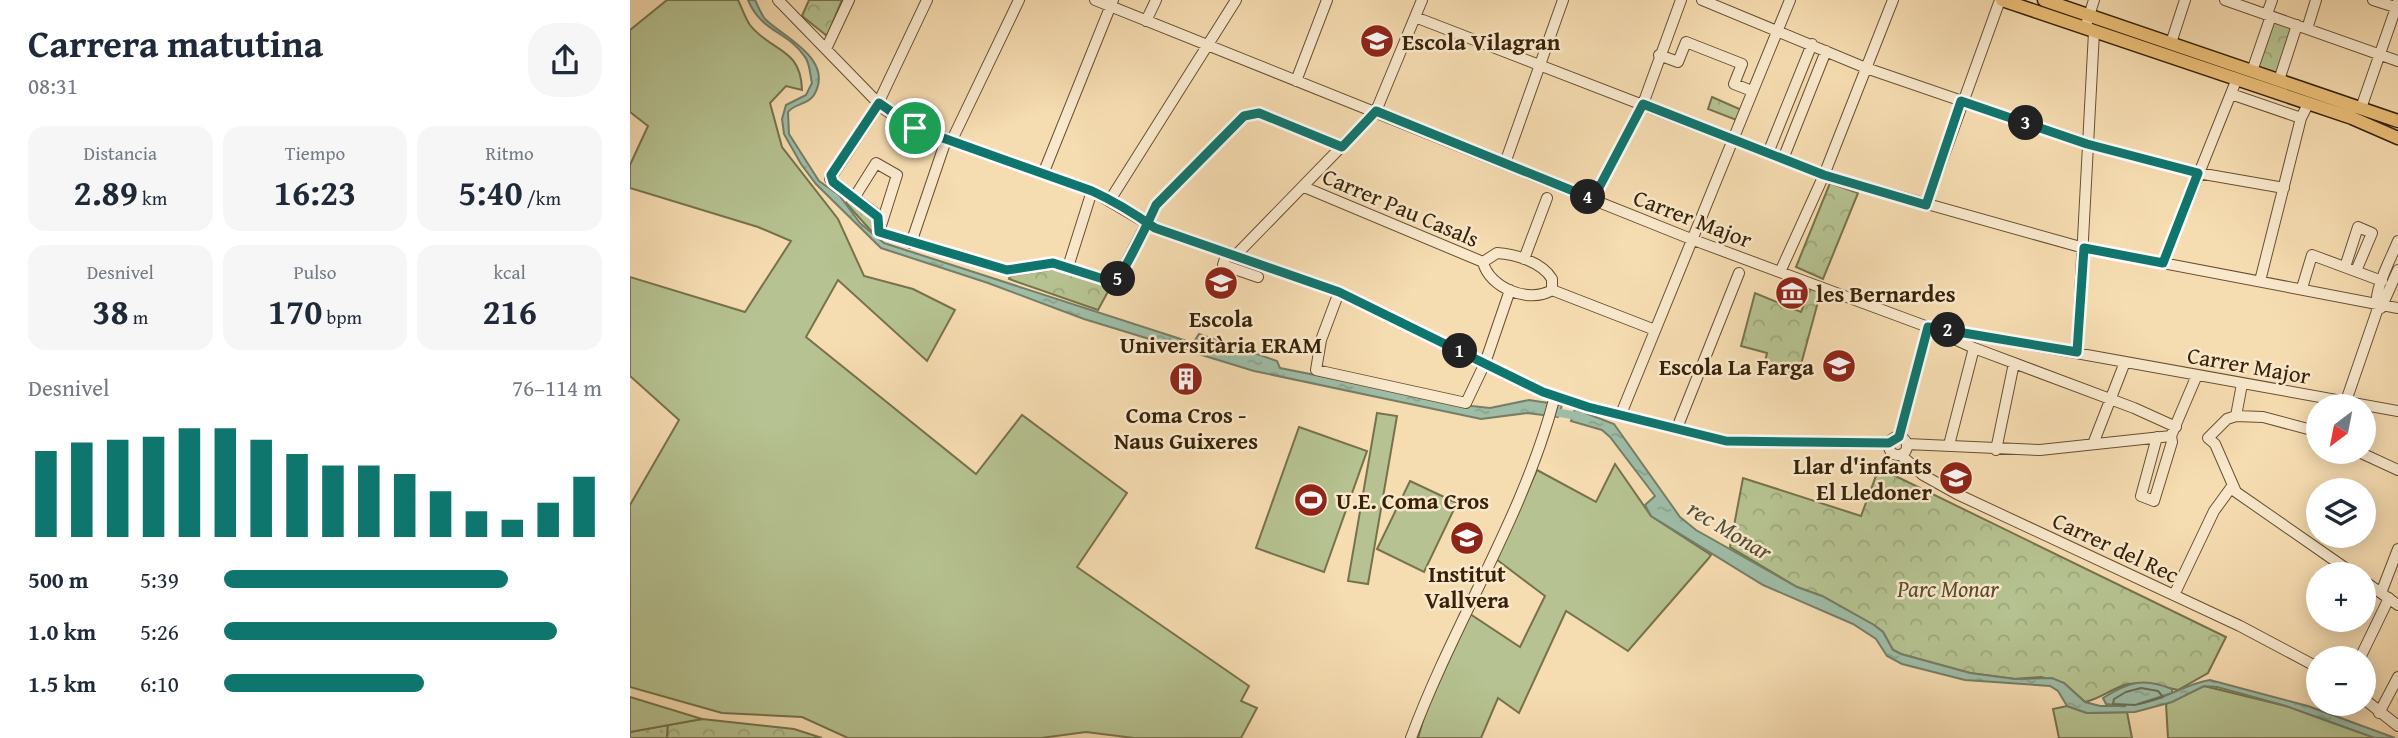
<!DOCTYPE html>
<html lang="es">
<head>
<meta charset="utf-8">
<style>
	:root { --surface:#fff; --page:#f6f6f7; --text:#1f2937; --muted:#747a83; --accent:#0f766e }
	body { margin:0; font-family:"Gentium Book Plus",serif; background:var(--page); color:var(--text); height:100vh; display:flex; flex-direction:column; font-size:26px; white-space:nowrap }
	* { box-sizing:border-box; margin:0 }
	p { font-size:23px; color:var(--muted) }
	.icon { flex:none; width:38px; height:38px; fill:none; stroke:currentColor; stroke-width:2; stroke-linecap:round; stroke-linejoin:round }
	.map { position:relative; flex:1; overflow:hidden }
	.side { display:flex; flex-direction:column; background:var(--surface); width:630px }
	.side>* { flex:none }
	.needle { width:46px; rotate:212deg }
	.tools { position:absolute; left:1676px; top:394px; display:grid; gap:14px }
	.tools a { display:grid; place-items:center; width:70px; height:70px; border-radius:50%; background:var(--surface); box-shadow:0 4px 18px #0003; font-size:35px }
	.pin { position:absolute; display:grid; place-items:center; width:60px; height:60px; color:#fff; margin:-30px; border:4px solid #fff; border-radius:50%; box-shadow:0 2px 7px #0007 }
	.km { position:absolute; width:35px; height:35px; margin:-18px; border-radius:50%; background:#222; color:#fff; font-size:19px; line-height:35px; text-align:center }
	.round { display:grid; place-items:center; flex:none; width:74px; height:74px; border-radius:28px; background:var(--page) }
	.headline { display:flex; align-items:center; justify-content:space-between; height:119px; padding:0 28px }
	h1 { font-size:38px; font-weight:800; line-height:52px }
	.stats { display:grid; grid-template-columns:repeat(3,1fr); gap:10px; height:119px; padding:7px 28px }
	.stats div { display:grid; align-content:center; border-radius:18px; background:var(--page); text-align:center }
	.stats b { font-size:35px; font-weight:800 }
	.stats small { font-size:19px; font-weight:400 }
	.stats p { font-size:19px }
	.chart { height:196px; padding:14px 28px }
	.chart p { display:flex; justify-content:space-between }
	.chart svg { width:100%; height:126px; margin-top:7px; stroke:var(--accent); stroke-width:6 }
	ul { padding:0 28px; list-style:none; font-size:23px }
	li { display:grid; grid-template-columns:112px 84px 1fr; align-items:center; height:52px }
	li i { height:18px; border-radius:9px; background:var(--accent) }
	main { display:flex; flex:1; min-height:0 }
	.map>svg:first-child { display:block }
	.grass { fill:url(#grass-dots); stroke:#76724c; stroke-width:2 }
	.forest { fill:url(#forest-crowns); stroke:#76724c; stroke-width:2 }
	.garden { fill:#b6c291; stroke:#76724c; stroke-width:2 }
	.water { fill:url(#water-ripples); stroke:#757e67; stroke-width:2 }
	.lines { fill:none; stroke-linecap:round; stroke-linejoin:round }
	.shore { stroke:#6a6f57; stroke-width:2 }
	.canal { stroke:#9ebca6; stroke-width:8 }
	.minor-casing { stroke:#675032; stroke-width:12 }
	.major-casing { stroke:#372208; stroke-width:15 }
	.minor { stroke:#f9e8cc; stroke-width:10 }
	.major { stroke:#ebbe78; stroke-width:12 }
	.route-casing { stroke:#fff; stroke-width:14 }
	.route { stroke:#0f766e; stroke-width:9 }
	.labels { text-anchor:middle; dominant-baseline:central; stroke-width:5; stroke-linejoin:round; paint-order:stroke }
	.poi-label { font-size:23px; font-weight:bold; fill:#372208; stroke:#f9e8cc; text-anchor:start }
	.street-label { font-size:23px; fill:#372208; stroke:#f9e8cc }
	.park-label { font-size:23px; font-style:italic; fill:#574a2a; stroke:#f9e8cc }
	.water-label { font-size:24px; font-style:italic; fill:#565037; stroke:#f9e8cc }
</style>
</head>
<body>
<main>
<section class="side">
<div class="headline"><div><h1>Carrera matutina</h1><p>08:31</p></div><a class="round"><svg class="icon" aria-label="share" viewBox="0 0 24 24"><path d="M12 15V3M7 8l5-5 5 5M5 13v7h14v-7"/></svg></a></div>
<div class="stats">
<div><p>Distancia</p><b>2.89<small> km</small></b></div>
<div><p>Tiempo</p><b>16:23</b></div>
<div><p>Ritmo</p><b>5:40<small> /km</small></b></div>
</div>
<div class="stats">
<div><p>Desnivel</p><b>38<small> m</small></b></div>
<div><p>Pulso</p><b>170<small> bpm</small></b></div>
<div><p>kcal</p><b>216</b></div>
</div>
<div class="chart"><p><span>Desnivel</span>76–114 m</p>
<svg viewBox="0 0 160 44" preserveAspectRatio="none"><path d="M5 44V14M15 44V11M25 44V10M35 44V9M45 44V6M55 44V6M65 44V10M75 44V15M85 44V19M95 44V19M105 44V22M115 44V28M125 44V35M135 44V38M145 44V32M155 44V23"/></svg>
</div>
<ul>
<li><b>500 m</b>5:39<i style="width:75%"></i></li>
<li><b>1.0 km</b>5:26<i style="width:88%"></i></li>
<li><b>1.5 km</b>6:10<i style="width:53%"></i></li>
</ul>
</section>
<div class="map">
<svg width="1768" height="738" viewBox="0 0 1768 738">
	<defs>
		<pattern id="grass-dots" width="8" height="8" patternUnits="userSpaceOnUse" patternTransform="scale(1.75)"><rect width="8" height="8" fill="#b6c291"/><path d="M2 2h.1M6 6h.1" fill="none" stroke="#9da67c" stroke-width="1.8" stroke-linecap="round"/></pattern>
		<pattern id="forest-crowns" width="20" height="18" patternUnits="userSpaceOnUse" patternTransform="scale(1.75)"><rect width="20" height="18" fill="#b6c291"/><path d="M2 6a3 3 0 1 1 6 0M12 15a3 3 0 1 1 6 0" fill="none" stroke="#9da67c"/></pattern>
		<pattern id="water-ripples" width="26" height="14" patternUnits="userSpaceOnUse" patternTransform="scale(1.75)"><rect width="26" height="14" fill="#9ebca6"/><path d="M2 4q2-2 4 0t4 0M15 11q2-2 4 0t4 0" fill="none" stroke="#89a18d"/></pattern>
	</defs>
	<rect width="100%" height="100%" fill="#f6dcb1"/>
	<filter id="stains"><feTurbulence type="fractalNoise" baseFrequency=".00286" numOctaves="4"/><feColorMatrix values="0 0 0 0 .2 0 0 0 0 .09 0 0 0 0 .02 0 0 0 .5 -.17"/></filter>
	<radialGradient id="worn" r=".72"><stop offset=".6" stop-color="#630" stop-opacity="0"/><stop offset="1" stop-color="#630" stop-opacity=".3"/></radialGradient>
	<path class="grass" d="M38,725L37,738H0V732Z"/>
	<path class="forest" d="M179,0H212L197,36L172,16Z
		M1644,20L1665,28L1649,74L1628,67Z
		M1082,97L1114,111L1109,121L1078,109Z
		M1200,183L1228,193L1193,279L1166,267Z
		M219,199L242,215L248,223L244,234L216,203Z
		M425,269L481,286L468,310L379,279L380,276Z
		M1181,288L1191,291L1167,379L1133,370L1137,353L1111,346L1125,293L1171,312Z
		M1249,468L1596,637L1578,673L1548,690C1531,687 1509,679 1492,686C1478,691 1469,699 1455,702L1434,683L1411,677L1385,679L1340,673L1271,654L1263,650L1253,632L1244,625L1192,596L1167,587L1100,547L1113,478L1231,516Z
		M72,719L164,729L192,738H37L38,725Z"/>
	<path class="garden" d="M37,0H108C112,8 115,18 120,25C141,52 171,47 172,90L156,86L140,103L152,147L208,219L234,276L283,289L325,310L297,361L208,280L176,337L346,474L392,415L497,493L447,567L619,686L611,701L627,708L611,738H504L456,732L411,738H218L172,717L92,713L0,687V505L49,420L0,376V277L115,312L161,241L128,227L0,188V165L18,126L0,112V30Z
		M747,413L767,416L738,584L718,581Z
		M669,427L737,451L694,572L626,548Z
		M985,464L1021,516L1081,555L1078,559L998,651L936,611L889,713L868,698L851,738H788L796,710L840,614L890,647L915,596L866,559L907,470L966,502Z
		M780,481L827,503L794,572L747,549Z
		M1574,686L1656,706L1745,738H1538L1536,704Z
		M0,697L72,719L0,732Z
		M1437,706L1457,713L1497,712L1502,738H1429L1423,709Z"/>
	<path class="water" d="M118,0H125C128,6 131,14 135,19C153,37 205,59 184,95C178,105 165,103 158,112L159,134L189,181L209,195L230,223L254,243L563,343L569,334L647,361L650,368L842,406L860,408L899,400L932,405L928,417L897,413L851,419L624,371L454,319L358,283L251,248L186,184L171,164L154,134L152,119L156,105L176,95L182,83C180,75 180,63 175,57C158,31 132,33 118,0Z
		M945,409L984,424L1050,517L1066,530L1167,587L1192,596L1244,625L1253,632L1263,650L1271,654L1340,673L1385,679L1422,678L1434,683L1455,702L1470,706H1496L1476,704L1473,698C1498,682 1514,677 1542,689V693L1508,704C1535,700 1554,684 1580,680L1678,706L1765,738H1745L1656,706L1587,687L1574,686L1542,702L1505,712L1457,713L1437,706L1428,691L1420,686L1335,680L1272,664L1257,656L1246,639L1223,624L1133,585L1021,516L1015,505L1025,496L980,437L972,430L941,421Z"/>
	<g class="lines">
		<path class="shore" d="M1511,688L1528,691L1533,697L1505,705L1483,704L1484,699L1496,692Z"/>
		<path class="canal" d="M920,411L952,417"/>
		<g class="minor-casing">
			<path id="minor" d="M148,0L254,109L276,124L462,191L525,228L709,292L913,392L958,407L1096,441L1259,443
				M465,0L1061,239L1298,327L1344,348L1504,408L1546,427
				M1072,0L1236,68L1457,144L1568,173L1654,188
				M1595,0L1768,61
				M1743,0L1768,8
				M1637,14L1642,0
				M785,17L1194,175L1454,248L1768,308
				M516,21L526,0
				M1457,22L1464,0
				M1677,29L1686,0
				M1541,43L1555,0
				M196,49L219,0
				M1029,55L1048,62L1056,42L1112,64L1104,84L1122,91
				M1622,71L1641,16
				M1649,80L1667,25
				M666,81L697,0
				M1601,94L1671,118
				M1731,108L1768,2
				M321,142L389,0
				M1138,153L1182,44
				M1153,159L1196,51
				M875,163L933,0
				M413,174L483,0
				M674,187L853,262
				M224,198L246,163L267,175L249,232L377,270L423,263L486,283L526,205L614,116L629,113L712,147
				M963,199L1013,104L1051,0
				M480,200L606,0
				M1296,205L1370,0
				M250,222L245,213L200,179L244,112L297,0
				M281,243L316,140
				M597,252L593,265L628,277
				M867,253C885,254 912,262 922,279V290C899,304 859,288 853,262Z
				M606,255L746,111L792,0
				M894,259L917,198
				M1533,263L1606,81
				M438,267L462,191
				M1715,267L1728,227L1742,233L1726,271
				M1150,272L1194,175L1263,0
				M1630,281L1671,118L1678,104
				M1672,288L1682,255L1752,281
				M922,290L1025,330
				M709,292L691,340L686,370L836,403L855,363L880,290
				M1751,308L1768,270
				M1312,329L1768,411
				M1447,352L1464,32
				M1612,384L1606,416L1597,419L1578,438L1585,444L1606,492L1724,574
				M1716,401L1747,311C1743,290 1760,261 1768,241
				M991,414L1160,0
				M1606,416L1633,417L1689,432
				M1047,428L1109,273
				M1269,437L1298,327
				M1527,437L1511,496L1524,501L1542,442L1541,436L1567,375
				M1259 446a9 9 0 1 1 18 0a9 9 0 1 1-18 0Z
				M1277,444L1410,450L1541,436
				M1463,444L1495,362
				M1319,445L1344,348
				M1366,450L1384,363
				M1729,452L1768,470
				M1271,455L1293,475L1327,494L1610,626L1689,668
				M1734,581L1768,605
				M1751,593L1768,549
				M1544,595L1584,511L1603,485
				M1730,658L1759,598
				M1734,699L1768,726
				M1749,713L1768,677
				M781,738C824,622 894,516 925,396"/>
		</g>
		<g class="major-casing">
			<path id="major" d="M1372,0L1722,118L1768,138
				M1414,0L1768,121"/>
		</g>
		<use href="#minor" class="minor"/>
		<use href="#major" class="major"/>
	</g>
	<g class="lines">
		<g class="route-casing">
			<path id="route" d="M285,128L462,191C484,201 505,214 525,228L709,292L913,392L958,407L1096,441L1259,443L1269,437L1298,327L1447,352L1454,248L1533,263L1568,173L1457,144L1331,101L1296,205L1194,175L1013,104L963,199L746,111L712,147L629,113L614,116L526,205C514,232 501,257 486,283L423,263L377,270L249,232L248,217L203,182L201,175L249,103L285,128"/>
		</g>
		<use href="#route" class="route"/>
	</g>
	<defs>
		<g id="school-disc" transform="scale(1.75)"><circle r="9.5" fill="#8f2418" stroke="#f9e8cc"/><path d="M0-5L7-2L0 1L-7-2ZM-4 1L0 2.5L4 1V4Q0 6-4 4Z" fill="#fff"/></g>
		<g id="university-disc" transform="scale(1.75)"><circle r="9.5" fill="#8f2418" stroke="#f9e8cc"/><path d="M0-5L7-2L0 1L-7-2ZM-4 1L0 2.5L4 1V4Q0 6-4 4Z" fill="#fff"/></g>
		<g id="museum-disc" transform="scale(1.75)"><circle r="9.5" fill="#8f2418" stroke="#f9e8cc"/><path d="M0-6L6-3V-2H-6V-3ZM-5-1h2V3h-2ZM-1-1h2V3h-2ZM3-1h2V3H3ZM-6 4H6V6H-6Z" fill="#fff"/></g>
		<g id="building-disc" transform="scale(1.75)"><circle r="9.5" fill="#8f2418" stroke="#f9e8cc"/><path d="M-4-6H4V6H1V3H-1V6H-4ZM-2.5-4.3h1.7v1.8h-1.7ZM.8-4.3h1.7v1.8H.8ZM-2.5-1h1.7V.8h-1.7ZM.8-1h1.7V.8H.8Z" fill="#fff"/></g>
		<g id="stadium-disc" transform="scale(1.75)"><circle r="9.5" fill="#8f2418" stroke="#f9e8cc"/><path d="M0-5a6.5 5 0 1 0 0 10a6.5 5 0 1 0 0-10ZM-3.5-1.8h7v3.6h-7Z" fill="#fff"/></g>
	</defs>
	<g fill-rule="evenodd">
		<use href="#school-disc" x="747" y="41"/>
		<use href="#university-disc" x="591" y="283"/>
		<use href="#museum-disc" x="1162" y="293"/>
		<use href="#school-disc" x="1209" y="366"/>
		<use href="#building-disc" x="556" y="379"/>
		<use href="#school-disc" x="1326" y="478"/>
		<use href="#stadium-disc" x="681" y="500"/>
		<use href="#school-disc" x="837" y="538"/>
	</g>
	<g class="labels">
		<g class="poi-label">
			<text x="772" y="41">Escola Vilagran</text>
			<text x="1186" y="293">les Bernardes</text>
			<text x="591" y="318" text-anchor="middle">Escola<tspan x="591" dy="26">Universitària ERAM</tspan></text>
			<text x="1184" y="366" text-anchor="end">Escola La Farga</text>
			<text x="556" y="414" text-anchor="middle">Coma Cros -<tspan x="556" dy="26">Naus Guixeres</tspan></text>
			<text x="1302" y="465" text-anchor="end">Llar d'infants<tspan x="1302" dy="26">El Lledoner</tspan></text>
			<text x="706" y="500">U.E. Coma Cros</text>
			<text x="837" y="573" text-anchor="middle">Institut<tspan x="837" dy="26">Vallvera</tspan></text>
		</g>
		<g class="street-label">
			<text transform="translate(771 207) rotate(23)">Carrer Pau Casals</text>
			<text transform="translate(1063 218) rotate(21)">Carrer Major</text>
			<text transform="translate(1619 365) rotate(10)">Carrer Major</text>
			<text transform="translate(1486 547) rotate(25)">Carrer del Rec</text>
		</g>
		<g class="park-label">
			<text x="1318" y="588">Parc Monar</text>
		</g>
		<g class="water-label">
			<text transform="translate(1100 530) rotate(31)">rec Monar</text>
		</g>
	</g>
	<rect width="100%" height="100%" filter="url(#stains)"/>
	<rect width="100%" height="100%" fill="url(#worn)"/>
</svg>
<div class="tools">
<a><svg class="needle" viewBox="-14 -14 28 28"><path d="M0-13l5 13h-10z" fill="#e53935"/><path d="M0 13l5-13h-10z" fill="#747a83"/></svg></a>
<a><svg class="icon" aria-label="layers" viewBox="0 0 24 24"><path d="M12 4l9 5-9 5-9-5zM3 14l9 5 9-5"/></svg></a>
<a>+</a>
<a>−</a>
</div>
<div class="pin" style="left:285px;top:128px;background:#1e9e55"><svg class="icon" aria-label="arrive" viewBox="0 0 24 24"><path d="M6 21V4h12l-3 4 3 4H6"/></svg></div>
<b class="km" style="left:830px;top:351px">1</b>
<b class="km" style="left:1318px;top:330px">2</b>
<b class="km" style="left:1396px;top:123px">3</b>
<b class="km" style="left:958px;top:197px">4</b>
<b class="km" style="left:488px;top:279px">5</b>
</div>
</main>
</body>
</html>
